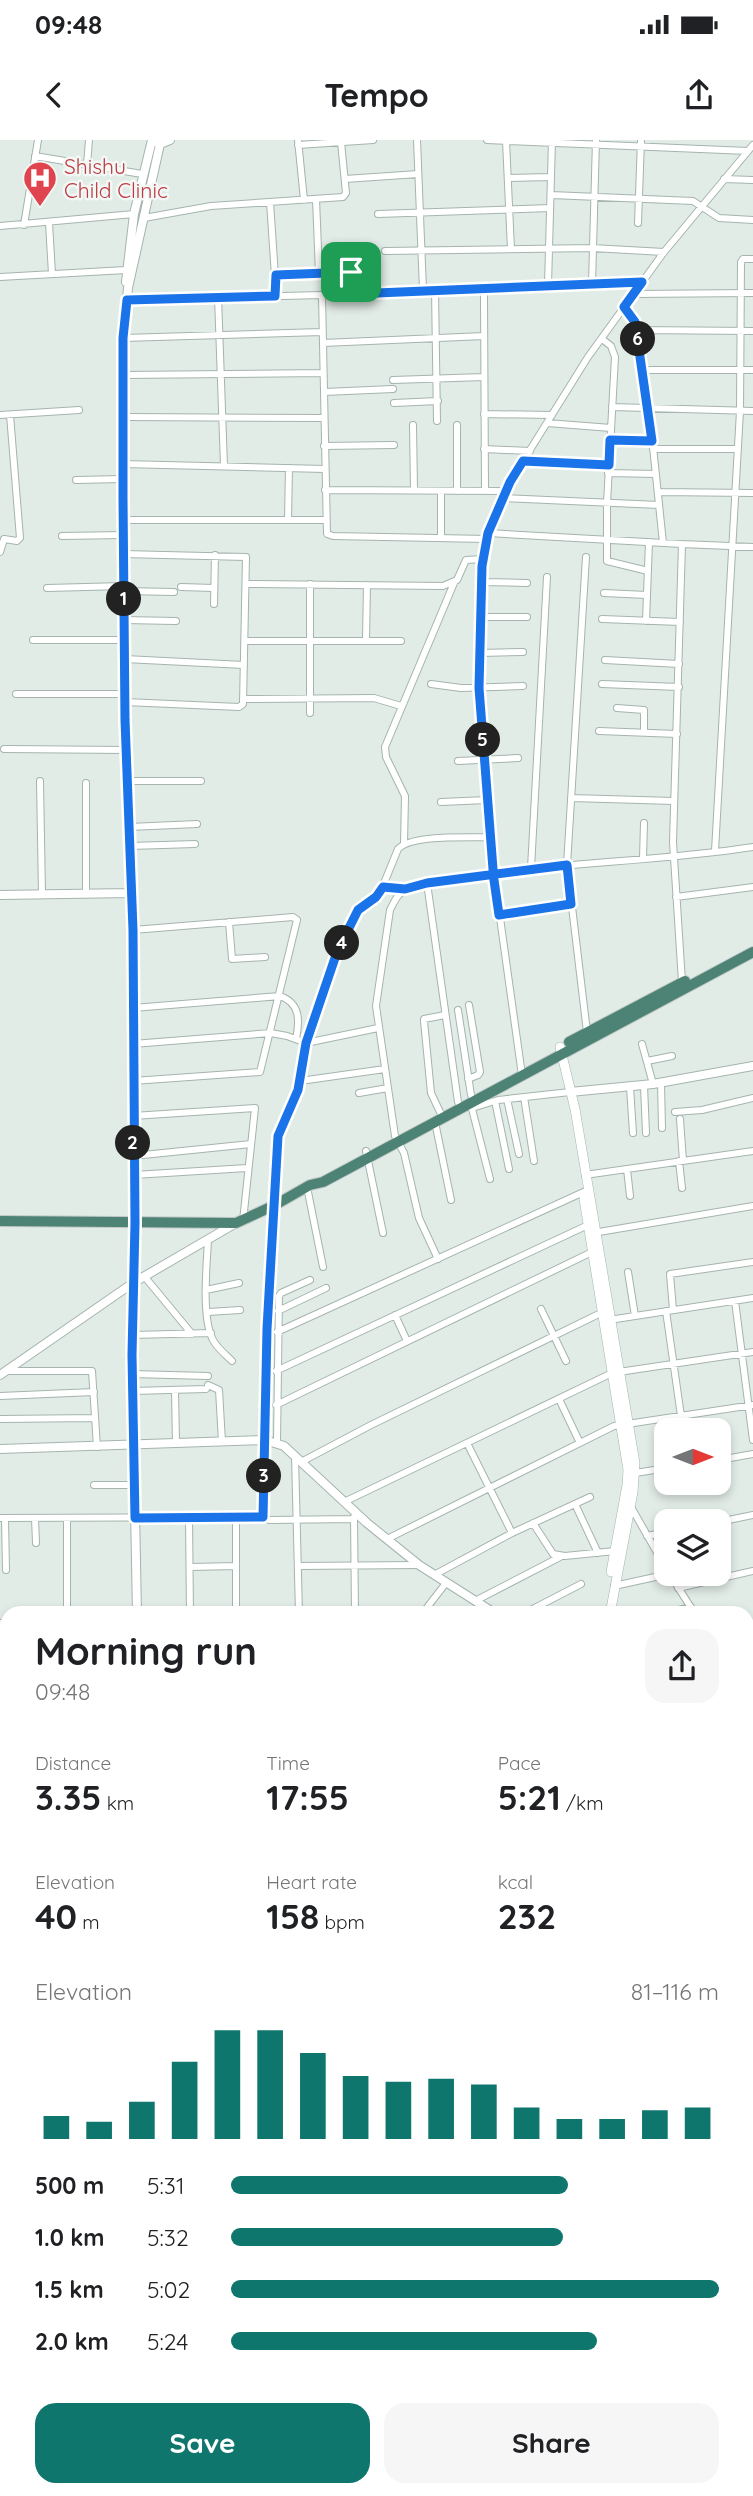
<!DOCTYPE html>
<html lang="en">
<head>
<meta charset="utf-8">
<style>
	:root { --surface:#fff; --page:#f6f6f6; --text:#202124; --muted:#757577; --accent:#0f766e }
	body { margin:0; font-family:Quicksand,sans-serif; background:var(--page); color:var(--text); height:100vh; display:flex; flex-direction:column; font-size:26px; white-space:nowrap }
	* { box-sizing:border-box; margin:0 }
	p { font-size:23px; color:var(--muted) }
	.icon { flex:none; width:38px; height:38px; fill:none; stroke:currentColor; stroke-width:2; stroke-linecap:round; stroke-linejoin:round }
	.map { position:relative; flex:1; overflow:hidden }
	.side { position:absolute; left:0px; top:1466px; width:754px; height:891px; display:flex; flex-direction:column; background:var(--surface); border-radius:21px 21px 0 0; box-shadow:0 4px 10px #0003 }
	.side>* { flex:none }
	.needle { width:46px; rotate:90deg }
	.controls { position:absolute; left:654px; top:1278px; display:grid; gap:14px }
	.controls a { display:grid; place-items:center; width:77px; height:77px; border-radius:14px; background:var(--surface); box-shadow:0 4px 10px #0003; font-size:35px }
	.pin { position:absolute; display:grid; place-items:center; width:60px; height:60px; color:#fff; margin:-30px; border-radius:14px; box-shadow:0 4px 10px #0006 }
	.km { position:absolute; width:35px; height:35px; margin:-18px; border-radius:50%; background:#222; color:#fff; font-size:19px; line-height:35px; text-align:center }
	.round { display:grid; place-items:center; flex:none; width:74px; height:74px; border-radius:21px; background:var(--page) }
	.summary { display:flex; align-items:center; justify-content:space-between; height:119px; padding:0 35px }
	h1 { font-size:38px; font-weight:800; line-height:52px }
	.figures { display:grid; grid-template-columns:repeat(3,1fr); gap:10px; height:119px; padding:7px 35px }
	.figures div { display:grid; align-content:center }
	.figures b { font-size:35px; font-weight:800 }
	.figures small { font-size:19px; font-weight:400 }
	.figures p { font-size:19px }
	.chart { height:196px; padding:14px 35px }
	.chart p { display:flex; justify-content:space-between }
	.chart svg { width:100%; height:126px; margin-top:7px; stroke:var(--accent); stroke-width:6 }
	.button { display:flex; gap:14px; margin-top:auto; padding:14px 35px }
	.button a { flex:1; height:80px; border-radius:21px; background:var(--accent); color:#fff; font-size:28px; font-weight:800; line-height:80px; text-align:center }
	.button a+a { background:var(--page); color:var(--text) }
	ul { padding:0 35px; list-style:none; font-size:23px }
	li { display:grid; grid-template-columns:112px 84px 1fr; align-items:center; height:52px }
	li i { height:18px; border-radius:9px; background:var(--accent) }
	.status { display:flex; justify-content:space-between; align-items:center; height:49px; padding:0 35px; background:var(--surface); direction:ltr }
	.status svg { height:19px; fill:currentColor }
	header { display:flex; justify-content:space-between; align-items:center; height:91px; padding:0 35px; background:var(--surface); font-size:32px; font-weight:800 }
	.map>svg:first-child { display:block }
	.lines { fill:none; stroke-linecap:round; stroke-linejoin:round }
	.minor-casing { stroke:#a5b4ae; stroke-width:8 }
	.tertiary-casing { stroke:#a5b4ae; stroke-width:10 }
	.secondary-casing { stroke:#a1b7ae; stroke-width:10 }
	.trunk-casing { stroke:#c1c8c6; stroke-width:12 }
	.minor { stroke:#fff; stroke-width:6 }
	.tertiary { stroke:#fff; stroke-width:8 }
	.secondary { stroke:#fff; stroke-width:9 }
	.trunk { stroke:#4c8374; stroke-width:10 }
	.rail-casing { stroke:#5d776f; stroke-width:4.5 }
	.rail { stroke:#f2f8f5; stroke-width:2; stroke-dasharray:5; stroke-linecap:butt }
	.route-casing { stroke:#fff; stroke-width:14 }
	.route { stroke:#1a73e8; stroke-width:9 }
	.labels { text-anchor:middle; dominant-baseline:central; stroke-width:5; stroke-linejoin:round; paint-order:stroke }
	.health-label { font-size:21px; fill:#be3a42; stroke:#f2f8f5; text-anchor:start }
</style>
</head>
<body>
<div class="status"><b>09:48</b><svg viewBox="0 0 49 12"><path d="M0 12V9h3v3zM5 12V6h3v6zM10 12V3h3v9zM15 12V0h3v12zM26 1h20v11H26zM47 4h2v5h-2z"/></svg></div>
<header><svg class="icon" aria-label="back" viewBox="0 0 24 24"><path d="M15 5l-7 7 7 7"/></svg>Tempo<svg class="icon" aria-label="share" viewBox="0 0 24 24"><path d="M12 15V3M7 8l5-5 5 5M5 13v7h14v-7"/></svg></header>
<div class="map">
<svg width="753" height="2356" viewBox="0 0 753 2356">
	<rect width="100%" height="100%" fill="#e2ece7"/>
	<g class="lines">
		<g class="minor-casing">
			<path id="minor" d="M298,0L304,60
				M417,0L423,150
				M487,0L748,11
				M506,1L511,109
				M298,5L373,0
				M35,16L142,34
				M87,25L89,0
				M508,38L551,37
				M345,39L418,34
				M724,39L753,40
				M551,55L693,61L719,78L753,80
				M316,59L319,133
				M270,62L275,136
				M378,74L550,68
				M144,78L211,66L343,57L346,53L341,2
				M49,83L52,134
				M638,83L641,0
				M24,85L38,0
				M0,86L134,74
				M385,111L592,108L664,112
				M351,132L352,154
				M0,137L126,130
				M592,144L596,0
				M548,145L552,0
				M435,149L437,281
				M633,154L753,153
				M322,155L327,394L333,396L487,399
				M275,156L276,135L370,130
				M484,156L485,351
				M218,157L224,326
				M127,160L322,155L642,142
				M624,167L633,177L636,190L649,268L663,403
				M636,190L753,191
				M123,198L322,192
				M602,199L611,206L615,217L607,363V421L648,431
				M323,203L484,196
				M643,230H753
				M123,235L323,233
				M393,240L484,237
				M324,252L393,249
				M394,263L438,261
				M612,267L753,271
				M484,274L552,275
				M0,275L79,270
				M123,277L324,278
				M547,283L611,288
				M413,285L414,350
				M610,300L652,301
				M324,306L394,305
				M484,309L530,311
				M653,309H738
				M523,321L609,325
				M123,324L325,329
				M608,333L656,334
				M76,340L123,339
				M325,350L506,351
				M457,351V285
				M658,352L753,353
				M503,358L659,365
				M123,380H326
				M288,380L289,328
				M488,393L682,404
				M62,396L123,395
				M441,398V351
				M0,412L4,399L17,401L20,398L10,275
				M123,414L246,417L243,564L239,567L125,562
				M586,417L567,725L587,892
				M482,442L527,443
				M246,444L443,446L457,440L466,420L483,419
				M181,447L214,448
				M47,448L124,446
				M124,451L174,452
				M604,453L647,455
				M214,464L215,415
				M481,477H527
				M602,479L680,482
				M124,480L176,481
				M646,481L649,402
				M33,500H124
				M245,501H401
				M366,501L367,445
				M480,513L523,512
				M125,519L244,525
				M605,520L679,524
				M431,544L461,548L523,546
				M602,544L679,547
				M16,554H125
				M243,559L374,558L401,566
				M617,568L644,570V592
				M310,573V444
				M599,591L677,594
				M4,609L126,610
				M458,621L518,618
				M40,641L42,754
				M128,641H201
				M86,643V754
				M571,658L674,661
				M441,662L487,660
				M129,687L197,684
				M404,704L405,656L386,617L385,607L454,443
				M130,706L195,704
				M715,711L740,271L741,122L743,119H753
				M643,718L644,683
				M531,728L547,437
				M427,743L458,962
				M383,748L405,749
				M676,757L753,747
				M499,775L571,764
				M229,782L232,819L265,817
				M133,790L293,777L297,780L260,932L133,941
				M682,842L673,702L682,404L753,407
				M133,868L280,856C300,863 300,880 296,899
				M458,870L471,955
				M133,904L271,893L287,896L306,903L378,888
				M642,904L653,944
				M647,921L672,916
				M522,935L493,728L479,548L482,426L488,393L510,342L588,217L664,112L753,5
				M468,939L478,935L480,932L469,865
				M300,941L385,929
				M661,943L662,988
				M644,946L646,993
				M630,947L633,993
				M359,953L388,948
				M524,957L534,1021
				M507,959L519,1014
				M495,961L509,1029
				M471,965L490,1039
				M472,968L498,960L570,952
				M440,972L431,953L424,881V879L445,875
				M675,972L702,970L753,958
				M133,976L255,968L243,1081
				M680,979L683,1021
				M435,982L451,1060
				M395,996L376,866L390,770C394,762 398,753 406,749C426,738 457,738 480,735C570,722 663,721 753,707
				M398,1002L404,1013L419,1078L438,1119
				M366,1011L383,1093
				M133,1016L251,1004
				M679,1021L682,1048
				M627,1029L630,1056
				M134,1035L247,1028
				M585,1035L753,1011
				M307,1047L323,1127
				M593,1093L753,1066
				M208,1099C207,1125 201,1177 213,1200C217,1208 226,1215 232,1221
				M628,1132L635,1176
				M144,1136L192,1194
				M206,1150L239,1143
				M735,1161L753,1300
				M541,1169L566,1221
				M673,1170L670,1134L753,1122
				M278,1171L326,1148
				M666,1171L683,1290
				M208,1172L240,1170
				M395,1175L407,1201
				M609,1180L753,1158
				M277,1192L588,1050
				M132,1195L211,1193
				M7,1231H92L97,1307
				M276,1231L588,1085
				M132,1234L208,1236
				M208,1245L219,1250L222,1302
				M175,1250L176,1304
				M132,1251L206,1249
				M0,1256L94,1252
				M559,1259L580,1303
				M276,1265L592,1112
				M0,1279L95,1278
				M277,1302L279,1156L281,1153L310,1140
				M467,1303L512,1393
				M295,1316L299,1474
				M719,1320L753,1314
				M301,1322L371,1285L603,1172
				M635,1333L667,1328
				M94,1345H134
				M344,1362L612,1233L753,1212
				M575,1364L598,1413
				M631,1367L667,1430
				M236,1377V1474
				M354,1377L355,1474
				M0,1378L263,1377
				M5,1378L6,1430
				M35,1378L36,1403
				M67,1378V1474
				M189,1378L190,1474
				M354,1379L269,1380L262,1374L267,1189L278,996L298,950L306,903L337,812L358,770L380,753L398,709C412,694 469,698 490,697
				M719,1382L753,1375
				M533,1383L553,1414L565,1416L615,1411
				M647,1396L667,1392
				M387,1399L614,1286L753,1265
				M298,1426L419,1425
				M190,1427L236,1426
				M669,1433L695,1474
				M434,1435L512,1393L590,1357
				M614,1446L669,1434
				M678,1448L753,1431
				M475,1461L560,1417
				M303,1474L395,1470
				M422,1474L446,1443
				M523,1474L581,1444
				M662,1474L691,1467
				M0,1483H7
				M747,1545L753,1543
				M0,1567H7
				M747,1587L753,1586
				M747,1632L753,1631
				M747,1661L749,1669
				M747,1697L753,1694
				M747,1721L753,1718
				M747,1726L753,1732
				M747,1753L753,1745
				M747,1799L753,1803
				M747,1858L753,1860
				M747,1894L753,1895
				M0,2044H7
				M747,2154L753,2149
				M747,2206L753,2213
				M747,2269L753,2275
				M0,2280L7,2286
				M0,2324L7,2329
				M33,2350L41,2356
				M83,2350L90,2356
				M354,2350L361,2356
				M553,2350L560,2356
				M703,2350L709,2356
				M315,2356L320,2350
				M411,2356L416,2350
				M449,2356L453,2350
				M507,2356L511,2350"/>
		</g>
		<g class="tertiary-casing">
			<path id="tertiary" d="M156,2L160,4L170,0
				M126,142L134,74L152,0
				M0,755L131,753
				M570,952L653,944L753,926
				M0,1235L133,1143L236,1083
				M0,1309L265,1300L284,1306L367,1383L419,1425L496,1474
				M137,1474L132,1215L136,1083L133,790L125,580L123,198L128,148L160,4
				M747,1491L753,1490
				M0,1836H7
				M747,1932L753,1933
				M0,2010H7"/>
		</g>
		<g class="secondary-casing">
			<path id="secondary" d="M560,907L575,969L635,1323L633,1352L610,1474
				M584,1059L628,1330L627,1345L611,1432
				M579,2356L583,2350
				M587,2356L591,2350"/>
		</g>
		<g class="trunk-casing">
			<path id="trunk" d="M569,902L685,841
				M0,1081L236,1083L275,1065L310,1045L323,1042L753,812"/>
		</g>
		<use href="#minor" class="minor"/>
		<use href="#tertiary" class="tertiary"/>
		<use href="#secondary" class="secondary"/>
		<use href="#trunk" class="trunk"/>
		<g class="rail-casing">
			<path id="rail" d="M0,1950H7
				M747,2016H753"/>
		</g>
		<use href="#rail" class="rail"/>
	</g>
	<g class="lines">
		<g class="route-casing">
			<path id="route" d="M351,132L276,135L275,156L127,160L123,198V357L125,580L133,790L135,1083L132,1215L135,1378L263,1377L267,1189L278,996L298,950L306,903L337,812L358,770L376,757L383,747L405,749L427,743L567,725L571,764L499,775L493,733V729L479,548L482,426L488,393L510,342L523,321L609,325L610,300L652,301L635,182L624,167L642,142L352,154L351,132"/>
		</g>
		<use href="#route" class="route"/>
	</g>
	<defs>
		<g id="hospital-pin" transform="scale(1.75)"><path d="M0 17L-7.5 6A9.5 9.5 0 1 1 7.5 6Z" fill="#e0444e" stroke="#f2f8f5"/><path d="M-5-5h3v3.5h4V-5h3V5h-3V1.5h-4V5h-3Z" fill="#fff"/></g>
	</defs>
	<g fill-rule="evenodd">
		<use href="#hospital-pin" x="40" y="38"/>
	</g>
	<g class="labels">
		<g class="health-label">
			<text x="64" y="26">Shishu<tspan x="64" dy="24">Child Clinic</tspan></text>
		</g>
	</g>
</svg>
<div class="controls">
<a><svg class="needle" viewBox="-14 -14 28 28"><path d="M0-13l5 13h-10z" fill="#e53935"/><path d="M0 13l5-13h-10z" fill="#757577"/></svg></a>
<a><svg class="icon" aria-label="layers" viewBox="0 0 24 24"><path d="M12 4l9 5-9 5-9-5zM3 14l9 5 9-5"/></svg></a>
</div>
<div class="pin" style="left:351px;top:132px;background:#1e9e55"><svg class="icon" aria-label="arrive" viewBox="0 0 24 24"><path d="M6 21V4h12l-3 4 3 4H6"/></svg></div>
<b class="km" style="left:124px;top:459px">1</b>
<b class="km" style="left:133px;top:1003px">2</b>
<b class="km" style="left:264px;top:1336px">3</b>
<b class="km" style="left:342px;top:803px">4</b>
<b class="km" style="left:483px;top:600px">5</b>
<b class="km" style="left:638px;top:199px">6</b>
<section class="side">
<div class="summary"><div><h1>Morning run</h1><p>09:48</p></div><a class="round"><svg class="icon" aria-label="share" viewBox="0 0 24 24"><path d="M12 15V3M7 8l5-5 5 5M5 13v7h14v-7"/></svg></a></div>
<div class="figures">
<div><p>Distance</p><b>3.35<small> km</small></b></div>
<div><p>Time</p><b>17:55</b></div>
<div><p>Pace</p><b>5:21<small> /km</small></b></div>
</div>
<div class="figures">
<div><p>Elevation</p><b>40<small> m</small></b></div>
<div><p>Heart rate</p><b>158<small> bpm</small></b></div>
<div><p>kcal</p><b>232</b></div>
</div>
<div class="chart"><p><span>Elevation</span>81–116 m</p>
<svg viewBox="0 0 160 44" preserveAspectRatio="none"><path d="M5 44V36M15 44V38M25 44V31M35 44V17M45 44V6M55 44V6M65 44V14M75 44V22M85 44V24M95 44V23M105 44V25M115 44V33M125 44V37M135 44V37M145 44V34M155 44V33"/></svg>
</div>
<ul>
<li><b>500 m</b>5:31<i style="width:69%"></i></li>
<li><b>1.0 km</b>5:32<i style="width:68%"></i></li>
<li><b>1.5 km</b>5:02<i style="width:100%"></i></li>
<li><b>2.0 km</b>5:24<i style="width:75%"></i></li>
</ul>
<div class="button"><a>Save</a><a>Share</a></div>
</section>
</div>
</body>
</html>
